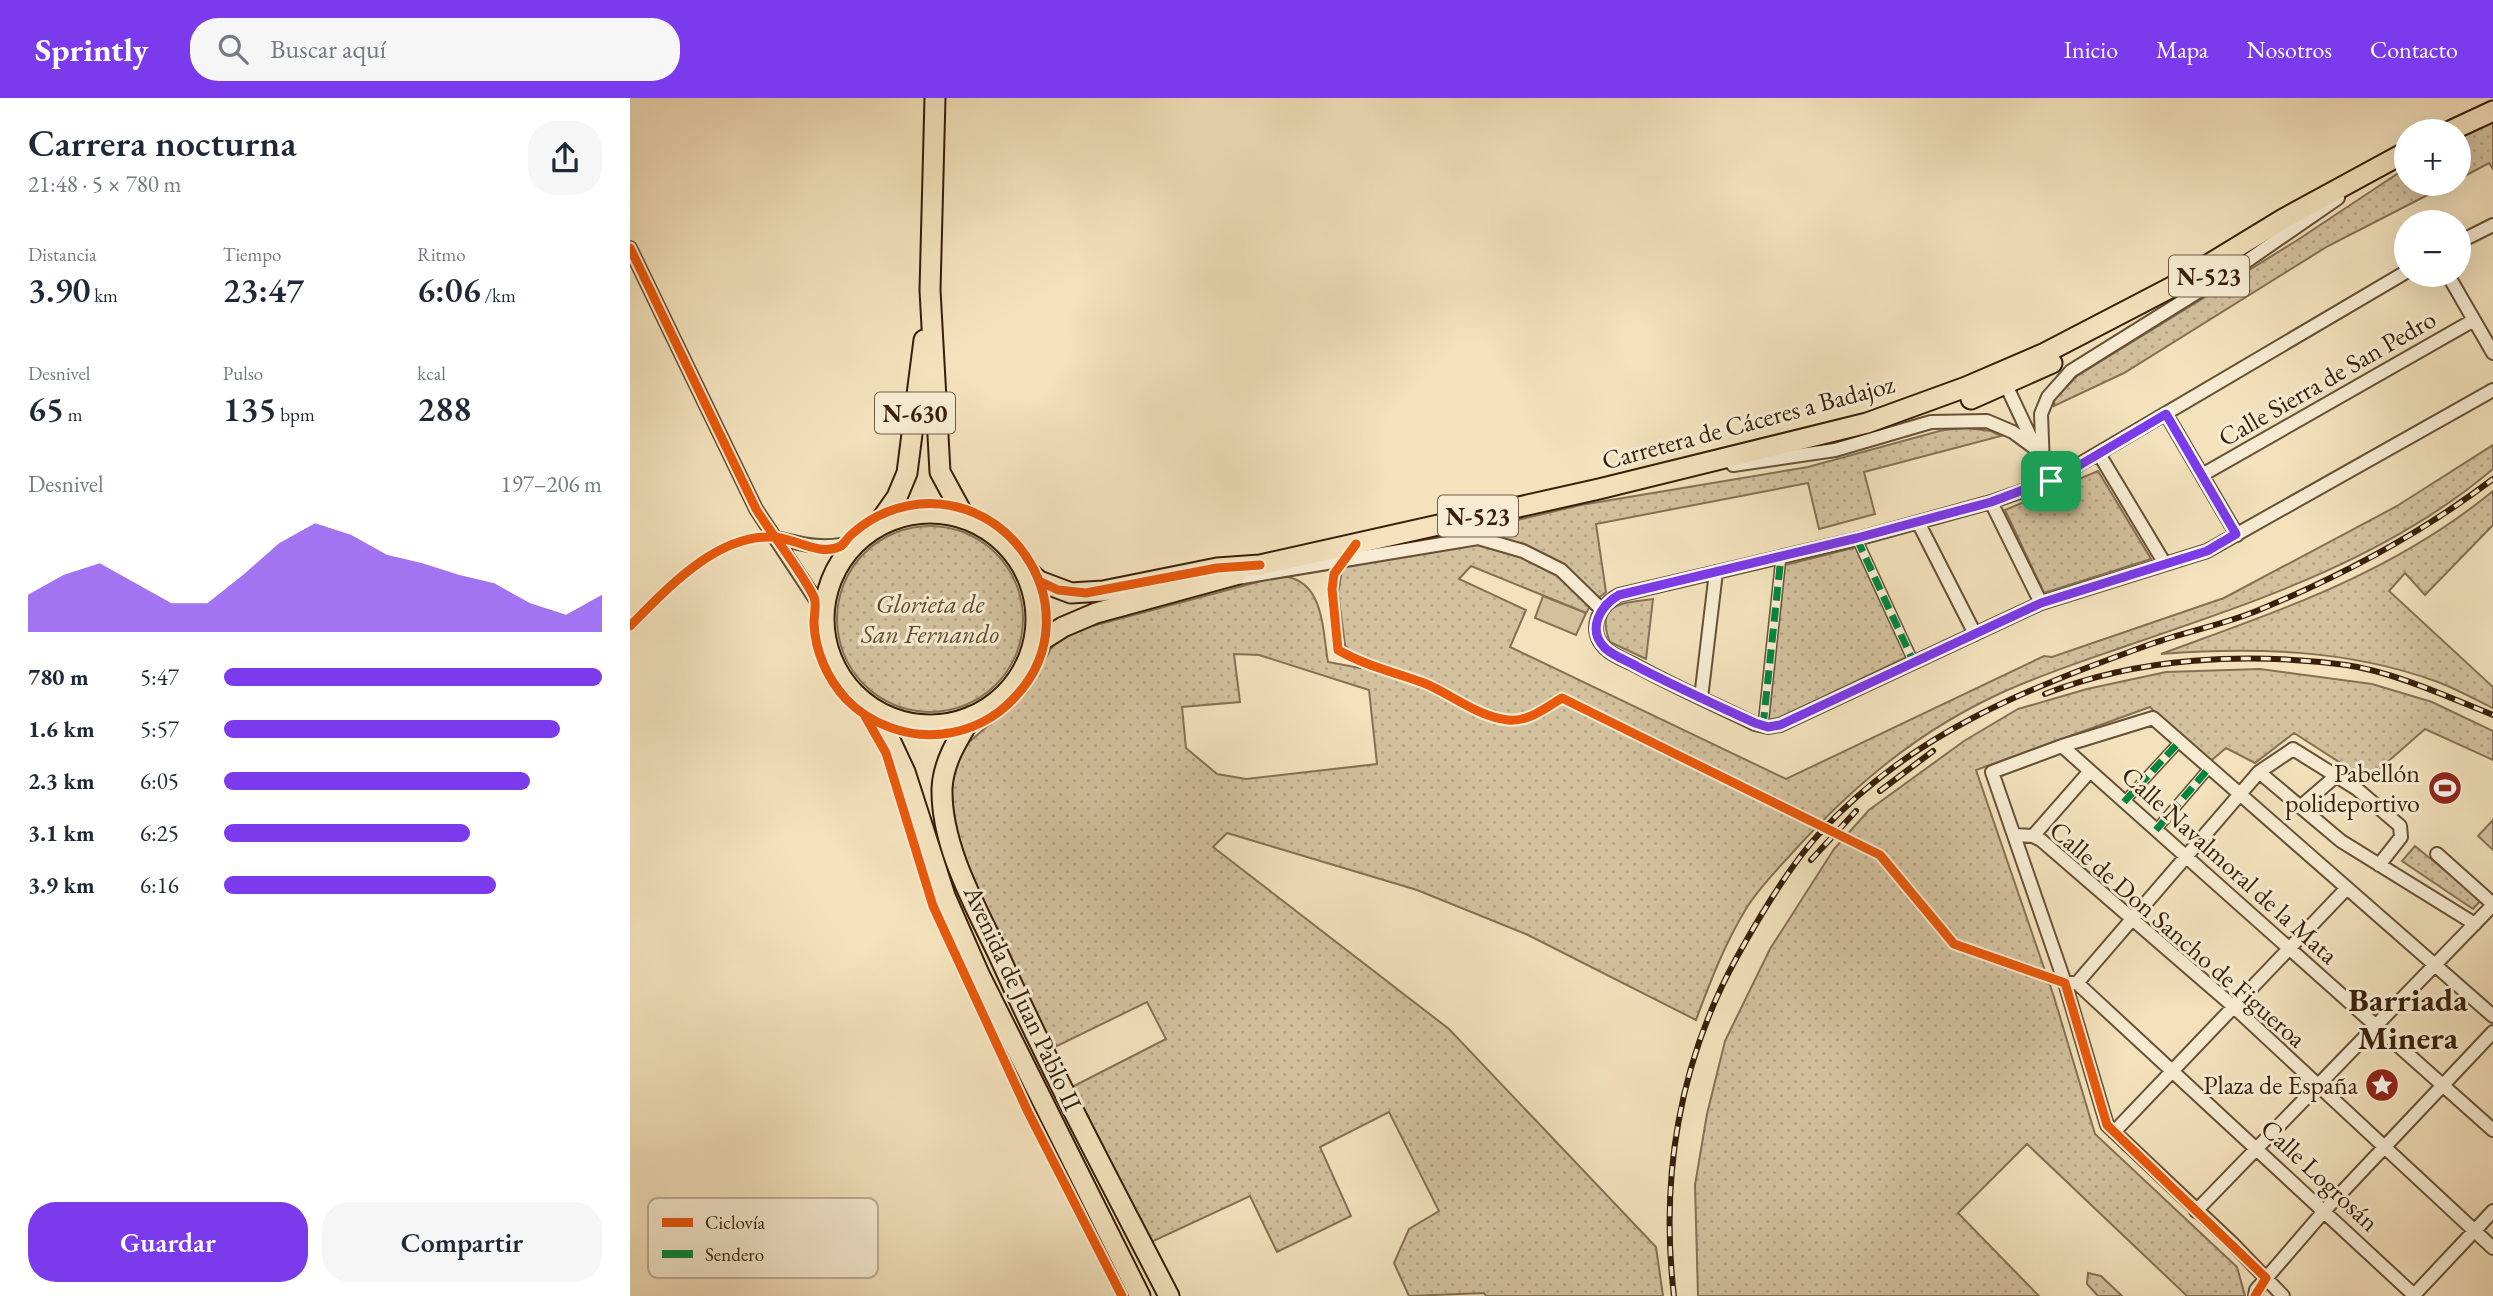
<!DOCTYPE html>
<html lang="es">
<head>
<meta charset="utf-8">
<style>
	:root { --surface:#fff; --page:#f6f6f7; --text:#1f2937; --muted:#747a83; --accent:#7c3aed }
	body { margin:0; font-family:"EB Garamond",serif; background:var(--page); color:var(--text); height:100vh; display:flex; flex-direction:column; font-size:26px; white-space:nowrap }
	* { box-sizing:border-box; margin:0 }
	p { font-size:23px; color:var(--muted) }
	.icon { flex:none; width:38px; height:38px; fill:none; stroke:currentColor; stroke-width:2; stroke-linecap:round; stroke-linejoin:round }
	.map { position:relative; flex:1; overflow:hidden }
	.side { display:flex; flex-direction:column; background:var(--surface); width:630px }
	.side>* { flex:none }
	.buttons { position:absolute; left:1764px; top:21px; display:grid; gap:14px }
	.buttons a { display:grid; place-items:center; width:77px; height:77px; border-radius:50%; background:var(--surface); box-shadow:0 7px 28px #0002; font-size:35px }
	.pin { position:absolute; display:grid; place-items:center; width:60px; height:60px; color:#fff; margin:-30px; border-radius:14px; box-shadow:0 4px 10px #0006 }
	.round { display:grid; place-items:center; flex:none; width:74px; height:74px; border-radius:28px; background:var(--page) }
	.headline { display:flex; align-items:center; justify-content:space-between; height:119px; padding:0 28px }
	h1 { font-size:38px; font-weight:600; line-height:52px }
	.metrics { display:grid; grid-template-columns:repeat(3,1fr); gap:10px; height:119px; padding:7px 28px }
	.metrics div { display:grid; align-content:center }
	.metrics b { font-size:35px; font-weight:600 }
	.metrics small { font-size:19px; font-weight:400 }
	.metrics p { font-size:19px }
	.chart { height:196px; padding:14px 28px }
	.chart p { display:flex; justify-content:space-between }
	.chart svg { width:100%; height:126px; margin-top:7px; fill:var(--accent); opacity:.7 }
	.primary-button { display:flex; gap:14px; margin-top:auto; padding:14px 28px }
	.primary-button a { flex:1; height:80px; border-radius:28px; background:var(--accent); color:#fff; font-size:28px; font-weight:600; line-height:80px; text-align:center }
	.primary-button a+a { background:var(--page); color:var(--text) }
	ul { padding:0 28px; list-style:none; font-size:23px }
	li { display:grid; grid-template-columns:112px 84px 1fr; align-items:center; height:52px }
	li i { height:18px; border-radius:9px; background:var(--accent) }
	header { display:flex; align-items:center; gap:42px; box-sizing:border-box; height:98px; padding:0 35px; background:var(--accent); color:#fff }
	header strong { font-size:33px }
	nav { display:flex; gap:38px; margin-inline-start:auto; font-size:24px }
	.search { width:490px; height:63px; background:var(--page); display:flex; align-items:center; gap:18px; box-sizing:border-box; padding:0 24px; border-radius:28px; color:var(--muted); font-size:26px }
	main { display:flex; flex:1; min-height:0 }
	.map>svg:first-child { display:block }
	.green { fill:url(#green-dots); stroke:#867054; stroke-width:2; fill-rule:evenodd }
	.pitch { fill:#d3c19e; stroke:#867054; stroke-width:2 }
	.lines { fill:none; stroke-linecap:round; stroke-linejoin:round }
	.pedestrian-casing { stroke:#675036; stroke-width:12 }
	.minor-casing { stroke:#675036; stroke-width:16 }
	.trunk-casing { stroke:#381f0a; stroke-width:23 }
	.pedestrian { stroke:#f7ecd3; stroke-width:9 }
	.minor { stroke:#f7ecd3; stroke-width:12 }
	.trunk { stroke:#f3e2bc; stroke-width:19 }
	.rail-casing { stroke:#381f0a; stroke-width:6 }
	.rail { stroke:#f7ecd3; stroke-width:3.5; stroke-dasharray:10; stroke-linecap:butt }
	.quiet { stroke:#00873e; stroke-width:7; stroke-dasharray:14 7; stroke-linecap:butt }
	.cycleway-casing { stroke:#f7ecd3; stroke-width:13 }
	.cycleway { stroke:#e8590c; stroke-width:9 }
	.route-casing { stroke:#fff; stroke-width:14 }
	.route { stroke:#7c3aed; stroke-width:9 }
	.labels { text-anchor:middle; dominant-baseline:central; stroke-width:6; stroke-linejoin:round; paint-order:stroke }
	.shield { fill:#f7ecd3; stroke:#715c46; stroke-width:2 }
	.shield-label { font-size:24px; font-weight:bold; fill:#381f0a }
	.street-label { font-size:26px; fill:#381f0a; stroke:#f7ecd3 }
	.park-label { font-size:26px; font-style:italic; fill:#5f482f; stroke:#f7ecd3 }
	.poi-label { font-size:26px; fill:#381f0a; stroke:#f7ecd3; text-anchor:end }
	.district-label { font-size:33px; font-weight:bold; fill:#381f0a; stroke:#f7ecd3 }
	.key { fill:#f7ecd3; stroke:#beae97; stroke-width:2 }
	.key-label { font-size:19px; fill:#381f0a }
</style>
</head>
<body>
<header>
<strong>Sprintly</strong>
<div class="search"><svg class="icon" aria-label="search" viewBox="0 0 24 24"><circle cx="10" cy="10" r="6"/><path d="M15 15l6 6"/></svg>Buscar aquí</div>
<nav><a>Inicio</a><a>Mapa</a><a>Nosotros</a><a>Contacto</a></nav>
</header>
<main>
<section class="side">
<div class="headline"><div><h1>Carrera nocturna</h1><p>21:48 · 5 × 780 m</p></div><a class="round"><svg class="icon" aria-label="share" viewBox="0 0 24 24"><path d="M12 15V3M7 8l5-5 5 5M5 13v7h14v-7"/></svg></a></div>
<div class="metrics">
<div><p>Distancia</p><b>3.90<small> km</small></b></div>
<div><p>Tiempo</p><b>23:47</b></div>
<div><p>Ritmo</p><b>6:06<small> /km</small></b></div>
</div>
<div class="metrics">
<div><p>Desnivel</p><b>65<small> m</small></b></div>
<div><p>Pulso</p><b>135<small> bpm</small></b></div>
<div><p>kcal</p><b>288</b></div>
</div>
<div class="chart"><p><span>Desnivel</span>197–206 m</p>
<svg viewBox="0 0 160 44" preserveAspectRatio="none"><path d="M0 44V31L10 24L20 20L30 27L40 34L50 34L60 24L70 13L80 6L90 10L100 17L110 20L120 24L130 27L140 34L150 38L160 31V44z"/></svg>
</div>
<ul>
<li><b>780 m</b>5:47<i style="width:100%"></i></li>
<li><b>1.6 km</b>5:57<i style="width:89%"></i></li>
<li><b>2.3 km</b>6:05<i style="width:81%"></i></li>
<li><b>3.1 km</b>6:25<i style="width:65%"></i></li>
<li><b>3.9 km</b>6:16<i style="width:72%"></i></li>
</ul>
<div class="primary-button"><a>Guardar</a><a>Compartir</a></div>
</section>
<div class="map">
<svg width="1863" height="1198" viewBox="0 0 1863 1198">
	<defs>
		<pattern id="green-dots" width="8" height="8" patternUnits="userSpaceOnUse" patternTransform="scale(1.75)"><rect width="8" height="8" fill="#d3c19e"/><path d="M2 2h.1M6 6h.1" fill="none" stroke="#b6a587" stroke-width="1.8" stroke-linecap="round"/></pattern>
	</defs>
	<rect width="100%" height="100%" fill="#f3e2bc"/>
	<filter id="stains"><feTurbulence type="fractalNoise" baseFrequency=".00286" numOctaves="4"/><feColorMatrix values="0 0 0 0 .2 0 0 0 0 .09 0 0 0 0 .02 0 0 0 .5 -.17"/></filter>
	<radialGradient id="worn" r=".72"><stop offset=".6" stop-color="#630" stop-opacity="0"/><stop offset="1" stop-color="#630" stop-opacity=".3"/></radialGradient>
	<path class="green" d="M1863,24V71L1859,65L1829,81V40Z
		M1776,70V86H1819L1698,148L1494,275L1424,308V302L1447,278L1666,143Z
		M1336,330L1361,333L1371,338L1234,374L1245,416L1189,431L1178,385L966,426L976,494L962,505L956,515L841,468L829,481L896,512L880,549L1156,681L1414,558L1422,559L1594,500L1767,408L1863,347V371C1758,460 1628,503 1499,547C1456,562 1412,576 1371,595C1288,633 1223,688 1163,754C1147,772 1128,791 1116,811C1095,845 1080,884 1066,922L898,837L787,792L597,735L583,749L819,931L1026,1149L1033,1198H856L854,1195L779,1198L764,1165L779,1131L809,1113L759,1014L690,1049L721,1118L647,1154L620,1098L517,1146L440,990L536,941L517,904L427,948L406,921L338,771L325,729L321,685L325,666L338,645L397,594L424,545L451,531L650,478C694,480 692,529 698,564L730,570L715,547L708,495L712,472L727,460L951,407L1178,369L1313,332ZM604,556L629,557L739,592L747,666L616,681L587,676L556,650L552,609L610,604Z
		M1468,373L1521,461L1414,495L1375,412Z
		M1863,393V427L1795,497L1775,475L1759,493L1863,589V610C1844,601 1825,590 1805,583C1716,551 1623,549 1531,556C1650,512 1762,476 1863,393Z
		M207 521a93 93 0 1 1 186 0a93 93 0 1 1-186 0Z
		M1231,448L1285,555L1143,623L1134,619L1151,468Z
		M1023,501L1016,561L980,544C964,505 993,505 1023,501Z
		M1630,571L1742,586L1802,604L1863,633V662L1795,631L1737,682L1664,635L1625,665L1596,650L1576,667L1520,609L1346,672L1424,899L1465,1036L1607,1169L1615,1198H1557L1397,1046L1328,1115L1409,1198H1068L1065,1087L1077,1016L1095,943L1140,851L1204,751L1239,712L1334,643L1388,611L1457,591L1536,574Z
		M1785,748L1851,802L1843,811L1772,763Z
		M1458,1175L1471,1178L1492,1198H1468L1457,1186Z"/>
	<path class="pitch" d="M913,498L956,515L946,537L905,520Z
		M1863,722V752L1848,738Z"/>
	<g class="lines">
		<g class="pedestrian-casing">
			<path id="pedestrian" d="M1227,441L1284,565
				M1133,628L1151,459
				M1494,704L1550,643
				M1526,732L1579,670"/>
		</g>
		<g class="minor-casing">
			<path id="minor" d="M1829,144L1863,127
				M0,150L126,411L186,502L195,503
				M1776,174L1421,383L1361,404L1227,441L989,497C970,507 956,531 975,550C982,557 994,562 1003,566C1043,588 1084,606 1125,626L1138,629L1150,627L1411,505L1577,453L1863,292
				M1818,177L1863,255
				M1376,287L1406,351
				M1536,316L1607,437
				M1469,356L1535,466
				M1103,367L1205,352L1301,324L1357,323L1383,334L1406,351
				M1413,368L1411,316L1418,299L1441,273L1611,167L1708,100
				M1572,377L1844,222
				M1361,404L1411,505
				M1288,424L1345,536
				M143,439C173,447 197,453 227,443
				M601,481L848,440L893,453L931,472L971,511
				M1071,600L1086,474
				M1432,648L1863,1032
				M1629,674L1663,651L1727,691L1770,728L1771,739L1749,767
				M1670,709L1706,678
				M1384,737L1403,738L1411,742L1603,908L1863,1150
				M1403,738L1460,673
				M1807,756L1863,806
				M1439,885H1447L1785,1198
				M1447,885L1629,674L1711,743L1845,826
				M1484,1034L1717,790
				M1566,1113L1863,807
				M1625,1198L1626,1192L1695,1112L1863,934
				M1653,1198L1602,1145L1477,1027L1435,885L1362,674L1432,648L1523,620L1863,918
				M1783,1198L1863,1113"/>
		</g>
		<g class="trunk-casing">
			<path id="trunk" d="M305,0L300,192L310,374L335,420
				M1820,33L1863,13
				M1341,301L1422,265
				M194 521a106 106 0 1 1 212 0a106 106 0 1 1-212 0Z
				M246,429L267,399L277,375L294,242
				M394,470L409,483L441,495L473,493L587,470L630,467L969,391L1237,325L1336,289L1415,255L1540,190L1653,121L1776,54
				M403,548L433,529L466,515L605,477
				M252,616L253,627L275,674L315,798L350,878L510,1198
				M342,618C328,641 313,664 312,691C311,749 346,809 370,860C422,975 481,1086 539,1198"/>
		</g>
		<use href="#pedestrian" class="pedestrian"/>
		<use href="#minor" class="minor"/>
		<use href="#trunk" class="trunk"/>
		<g class="rail-casing">
			<path id="rail" d="M1415,596C1509,559 1617,554 1716,567C1764,574 1818,599 1863,617
				M1250,693L1303,653
				M1181,762L1226,713
				M1044,1198C1030,1080 1049,964 1107,859C1128,821 1159,769 1188,737C1281,635 1394,592 1521,546C1555,534 1591,527 1624,514C1710,479 1789,437 1863,381"/>
		</g>
		<use href="#rail" class="rail"/>
		<path class="quiet" d="M1227,441L1284,565
			M1133,628L1151,459
			M1494,704L1550,643
			M1526,732L1579,670"/>
		<g class="cycleway-casing">
			<path id="cycleway" d="M0,150L126,411C144,440 168,468 184,499C187,506 184,516 184,525C185,553 197,580 216,601C240,626 277,640 312,636C340,633 366,620 385,599C469,510 370,370 257,414C244,419 232,427 222,436C218,439 214,446 211,448C190,459 164,440 144,439C86,436 37,491 0,528
				M726,446L704,476L702,491L708,552C736,568 764,574 794,585C821,596 848,619 878,622C899,624 915,610 932,600L1250,757L1324,846L1435,885L1477,1027L1636,1180L1625,1198
				M409,483L428,492L456,495L587,470L630,467
				M235,618L256,655L303,808L398,1014L492,1198"/>
		</g>
		<use href="#cycleway" class="cycleway"/>
	</g>
	<g class="lines">
		<g class="route-casing">
			<path id="route" d="M1536,316L1606,436L1577,453L1411,505L1150,627L1138,629L1125,625C1086,607 1046,589 1008,569C998,563 983,558 975,550C956,531 971,507 989,497L1227,440L1361,404L1433,377Z"/>
		</g>
		<use href="#route" class="route"/>
	</g>
	<defs>
		<g id="stadium-disc" transform="scale(1.75)"><circle r="9.5" fill="#8f2418" stroke="#f7ecd3"/><path d="M0-5a6.5 5 0 1 0 0 10a6.5 5 0 1 0 0-10ZM-3.5-1.8h7v3.6h-7Z" fill="#fff"/></g>
		<g id="sight-disc" transform="scale(1.75)"><circle r="9.5" fill="#8f2418" stroke="#f7ecd3"/><path d="M0-6L1.8-2.2L6-1.7L2.9 1.2L3.7 5.4L0 3.3L-3.7 5.4L-2.9 1.2L-6-1.7L-1.8-2.2Z" fill="#fff"/></g>
	</defs>
	<g fill-rule="evenodd">
		<use href="#stadium-disc" x="1815" y="690"/>
		<use href="#sight-disc" x="1752" y="987"/>
	</g>
	<g class="labels">
		<g class="shield">
			<rect x="1539" y="157.5" width="80" height="41" rx="5"/>
			<rect x="245" y="294.5" width="80" height="41" rx="5"/>
			<rect x="808" y="397.5" width="80" height="41" rx="5"/>
		</g>
		<g class="shield-label">
			<text x="1579" y="178">N-523</text>
			<text x="285" y="315">N-630</text>
			<text x="848" y="418">N-523</text>
		</g>
		<g class="street-label">
			<text transform="translate(1697 280) rotate(-30)">Calle Sierra de San Pedro</text>
			<text transform="translate(1118 324) rotate(-15)">Carretera de Cáceres a Badajoz</text>
			<text transform="translate(1600 767) rotate(42)">Calle Navalmoral de la Mata</text>
			<text transform="translate(1548 836) rotate(41)">Calle de Don Sancho de Figueroa</text>
			<text transform="translate(393 900) rotate(65)">Avenida de Juan Pablo II</text>
			<text transform="translate(1690 1077) rotate(43)">Calle Logrosán</text>
		</g>
		<g class="park-label">
			<text x="300" y="506">Glorieta de<tspan x="300" dy="30">San Fernando</tspan></text>
		</g>
		<g class="poi-label">
			<text x="1790" y="675">Pabellón<tspan x="1790" dy="30">polideportivo</tspan></text>
			<text x="1728" y="987">Plaza de España</text>
		</g>
		<g class="district-label">
			<text x="1778" y="901">Barriada<tspan x="1778" dy="38">Minera</tspan></text>
		</g>
	</g>
	<rect x="18" y="1100" width="230" height="80" rx="10" class="key"/>
	<rect x="32" y="1120" width="31" height="9" fill="#e8590c"/>
	<rect x="32" y="1152" width="31" height="8" fill="#00873e"/>
	<g class="key-label">
		<text x="75" y="1131">Ciclovía</text>
		<text x="75" y="1163">Sendero</text>
	</g>
	<rect width="100%" height="100%" filter="url(#stains)"/>
	<rect width="100%" height="100%" fill="url(#worn)"/>
</svg>
<div class="buttons">
<a>+</a>
<a>−</a>
</div>
<div class="pin" style="left:1421px;top:383px;background:#1e9e55"><svg class="icon" aria-label="arrive" viewBox="0 0 24 24"><path d="M6 21V4h12l-3 4 3 4H6"/></svg></div>
</div>
</main>
</body>
</html>
